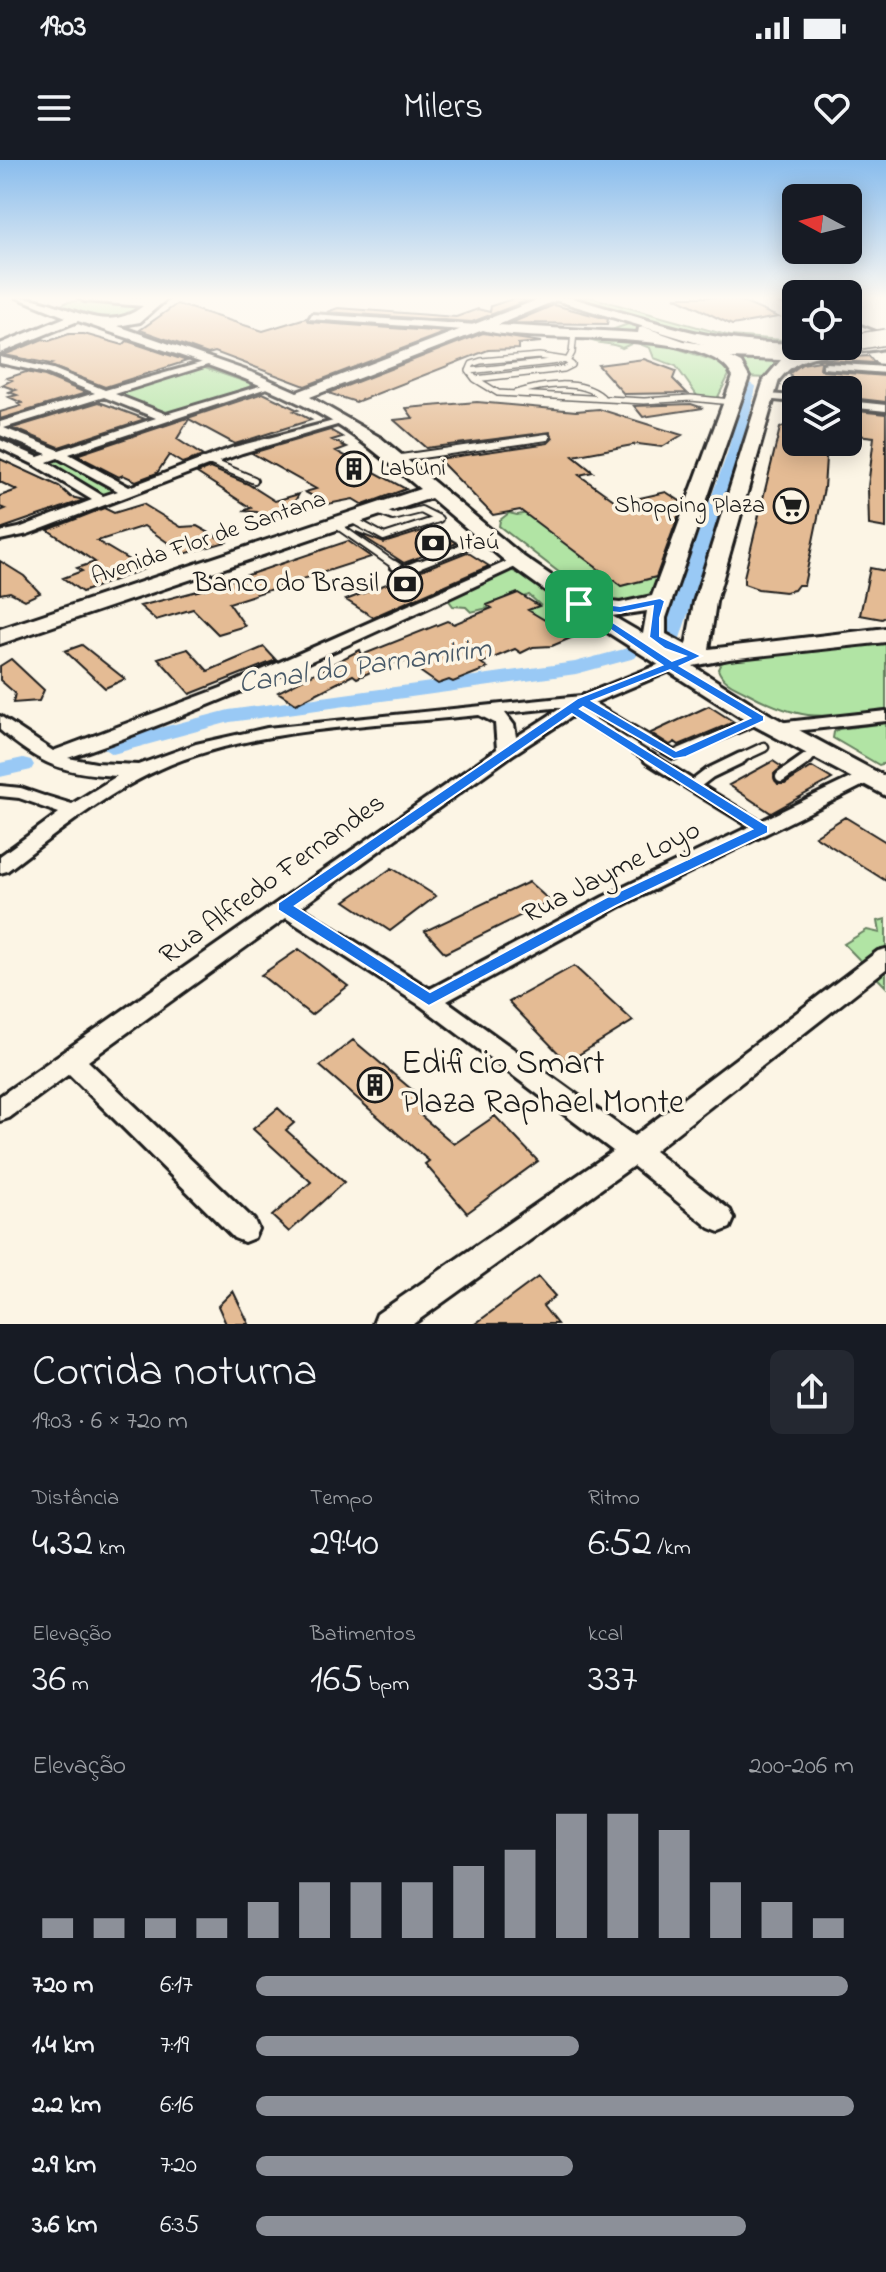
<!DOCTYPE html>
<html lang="pt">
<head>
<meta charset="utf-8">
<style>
	:root { --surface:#171b24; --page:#242831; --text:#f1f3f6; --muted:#9ea1a6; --accent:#8c9099 }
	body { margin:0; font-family:"Indie Flower",sans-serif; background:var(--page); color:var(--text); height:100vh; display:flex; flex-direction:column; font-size:30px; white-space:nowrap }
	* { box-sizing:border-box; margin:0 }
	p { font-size:26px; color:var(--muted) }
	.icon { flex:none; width:44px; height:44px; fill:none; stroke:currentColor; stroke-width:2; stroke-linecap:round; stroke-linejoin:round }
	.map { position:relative; height:1164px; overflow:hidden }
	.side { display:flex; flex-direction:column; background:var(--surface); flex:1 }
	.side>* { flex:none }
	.needle { width:52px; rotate:277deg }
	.controls { position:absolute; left:782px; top:24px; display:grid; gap:16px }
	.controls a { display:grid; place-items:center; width:80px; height:80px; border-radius:12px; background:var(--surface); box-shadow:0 4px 20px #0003; font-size:40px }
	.pin { position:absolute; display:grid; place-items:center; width:68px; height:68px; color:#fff; margin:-34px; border-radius:16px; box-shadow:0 4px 12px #0006 }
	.round { display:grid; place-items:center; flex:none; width:84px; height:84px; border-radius:12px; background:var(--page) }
	.head { display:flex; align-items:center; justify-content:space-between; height:136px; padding:0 32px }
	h1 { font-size:44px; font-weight:600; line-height:60px }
	.metrics { display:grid; grid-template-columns:repeat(3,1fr); gap:12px; height:136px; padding:8px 32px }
	.metrics div { display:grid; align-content:center }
	.metrics b { font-size:40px; font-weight:600 }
	.metrics small { font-size:22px; font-weight:400 }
	.metrics p { font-size:22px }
	.chart { height:224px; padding:16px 32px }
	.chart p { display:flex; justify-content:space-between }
	.chart svg { width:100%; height:144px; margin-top:8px; stroke:var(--accent); stroke-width:6 }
	ul { padding:0 32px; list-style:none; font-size:26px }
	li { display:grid; grid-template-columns:128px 96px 1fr; align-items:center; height:60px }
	li i { height:20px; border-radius:10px; background:var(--accent) }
	.status { display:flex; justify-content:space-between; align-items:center; height:56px; padding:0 40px; background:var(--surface); direction:ltr }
	.status svg { height:22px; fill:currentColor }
	header { display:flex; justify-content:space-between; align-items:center; height:104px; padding:0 32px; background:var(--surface); font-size:36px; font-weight:600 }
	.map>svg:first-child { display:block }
	.green { fill:#b1e4a4; stroke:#668060; stroke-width:2 }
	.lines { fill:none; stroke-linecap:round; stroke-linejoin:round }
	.canal { fill:#99c9f5; fill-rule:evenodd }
	.building { fill:#e4bb94; stroke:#1c1c1c; stroke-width:2 }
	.lane-far3-casing { stroke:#1c1c1c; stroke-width:8 }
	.lane-far2-casing { stroke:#1c1c1c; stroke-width:10 }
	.lane-far1-casing { stroke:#1c1c1c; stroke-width:13 }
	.lane-casing { stroke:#1c1c1c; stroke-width:16 }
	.street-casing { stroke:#1c1c1c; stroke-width:6 }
	.secondary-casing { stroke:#1c1c1c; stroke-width:6 }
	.primary-casing { stroke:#1c1c1c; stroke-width:6 }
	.lane-far3 { stroke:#fcf5e5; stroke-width:5 }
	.lane-far2 { stroke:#fcf5e5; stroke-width:6 }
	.lane-far1 { stroke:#fcf5e5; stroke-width:8 }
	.lane { stroke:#fcf5e5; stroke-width:10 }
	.street { fill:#fcf5e5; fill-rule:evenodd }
	.secondary { fill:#fcf5e5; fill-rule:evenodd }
	.primary { fill:#fcf5e5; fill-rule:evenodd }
	.primary-bridge-casing { stroke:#1c1c1c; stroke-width:18; stroke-linecap:butt }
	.primary-bridge { stroke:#fcf5e5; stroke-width:15 }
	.route { fill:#1a73e8; stroke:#fff; stroke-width:2; fill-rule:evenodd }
	.labels { text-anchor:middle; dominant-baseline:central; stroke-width:7; stroke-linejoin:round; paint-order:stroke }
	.far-poi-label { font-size:24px; fill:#1c1c1c; stroke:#fcf5e5; text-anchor:start }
	.far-street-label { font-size:24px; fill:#1c1c1c; stroke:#fcf5e5 }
	.poi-label { font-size:28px; fill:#1c1c1c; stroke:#fcf5e5; text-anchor:end }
	.street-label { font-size:28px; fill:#1c1c1c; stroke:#fcf5e5 }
	.water-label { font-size:30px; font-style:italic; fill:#485968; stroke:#fcf5e5 }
	.near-poi-label { font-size:34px; fill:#1c1c1c; stroke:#fcf5e5; text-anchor:start }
</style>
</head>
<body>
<div class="status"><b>19:03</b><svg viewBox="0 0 49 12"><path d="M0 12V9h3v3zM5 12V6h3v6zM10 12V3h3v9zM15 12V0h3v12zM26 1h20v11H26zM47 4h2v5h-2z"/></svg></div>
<header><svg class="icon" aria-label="menu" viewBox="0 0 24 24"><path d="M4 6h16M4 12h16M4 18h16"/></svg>Milers<svg class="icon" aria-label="heart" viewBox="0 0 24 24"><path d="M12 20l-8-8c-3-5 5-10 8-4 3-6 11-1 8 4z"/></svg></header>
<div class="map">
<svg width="886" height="1164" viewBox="0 0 886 1164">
	<rect width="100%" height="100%" fill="#fcf5e5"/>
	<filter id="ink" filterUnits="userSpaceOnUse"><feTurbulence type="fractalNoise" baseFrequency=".0125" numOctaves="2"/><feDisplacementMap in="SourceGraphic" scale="16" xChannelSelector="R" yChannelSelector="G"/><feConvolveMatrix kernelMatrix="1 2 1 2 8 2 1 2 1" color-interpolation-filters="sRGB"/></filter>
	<g filter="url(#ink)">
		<path class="green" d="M552,137H590L730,176L796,181V186H848L886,181L796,196L770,218L741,217L706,190L606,172L634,162Z
			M88,140L131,145L136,149C116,170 81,159 59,146L67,142Z
			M599,177L655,181L724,204L729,215L717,239L698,237L676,206L654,198L650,188L635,182L622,188C610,181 596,186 586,178Z
			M202,207L255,225L172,253H163L118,234Z
			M0,271L61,295L123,331L111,339L0,284Z
			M565,346L621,426L662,416L649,438L628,445L595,440L499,366L500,360L509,353L517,355Z
			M510,410L524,415L572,447L573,453C557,464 536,459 517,455L540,445L529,435L524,437L517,433L488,445V448L471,452L466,447L453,446L447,438Z
			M886,483V549C822,557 805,564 746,532C735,526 722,522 718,509L721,503L731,499Z
			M886,563V603L879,605L833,578L834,572L839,569Z
			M886,759V827L844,784L867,770L880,773L878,761Z"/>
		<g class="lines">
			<path class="canal" d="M750,223L756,227L741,294L680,478L677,482H663L660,478L727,294L744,227Z
				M628,488L638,494L635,498L576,514L230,562L113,594L102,587L105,582L229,550L575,502Z
				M23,598L31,600L34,605L31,610L0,617V603Z"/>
		</g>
		<path class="building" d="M675,137H731L778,157L732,165Z
			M515,138L526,141L472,162L327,152L338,148L456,157L478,149L490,152L491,146Z
			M177,144L263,171L306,158L309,162L446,172L305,226L215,192L208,194L140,170Z
			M554,145L608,159L607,164L511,163Z
			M483,173L541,182L518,184V189L488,190L356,242L328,233Z
			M69,174H84L123,185L127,181L187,201L105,227L48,205L51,204L4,195L43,179L49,181Z
			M869,196L875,203L827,200L821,202L820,208L823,211L886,216V242L851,238L853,232L848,230H796L790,213L802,204L820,201L817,199Z
			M644,199L676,211L673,219L687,233L624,234L598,205Z
			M26,212L45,216L86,233L0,259V252L21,246L18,244L22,243L9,237L17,235L9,232L16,230L2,225L12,220L7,218Z
			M263,233L298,250L294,251L311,260L235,284L189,259L177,279L203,296L182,303L169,295L157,313L136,321L123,315L119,317L76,295Z
			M99,242L145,259L59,287L13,268Z
			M477,242L576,251L599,249L682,275L662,287L638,284L573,296L593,312L579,315L618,343L666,332L683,343L656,417L621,426L520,350L493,355L438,299L548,283L553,278L550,272L426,288L394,260L413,258L406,248Z
			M691,244L703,248L643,257L634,246Z
			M848,250L886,254V368L869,365L868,327L874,277L848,274Z
			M796,260V282H827L824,328L804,425H798L794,430L785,432L758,429L744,424V417L780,268Z
			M330,270L342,277L332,280L347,287L336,291L406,329L363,345L353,339L328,344L305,332L316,329L252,293Z
			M0,299L59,326L71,337L84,340L0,369V351L5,349L0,347V336L17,330L0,322Z
			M210,308L248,324L275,341L299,334L288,353L266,358L257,352L243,351L251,348L197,313Z
			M143,344L181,367L197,366L226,382L184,394L144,366L97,381L144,409L82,432L63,418L82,411L77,408L95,402L48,370L104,348L114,353Z
			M432,368L457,383L404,403L356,372L384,383Z
			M348,381L371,397L229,443L245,466L218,474L193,449L156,460L140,446L209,428Z
			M467,392L489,406L373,457L346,440Z
			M0,401L24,416L40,433L25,440L10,432L0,434Z
			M870,408L886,411V457L882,459L860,455Z
			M518,433L539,446L528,450L573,477L552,486L533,487L521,493L515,489L481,503L488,508L453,522L449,520L438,524L405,501L398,505L393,502L357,518L353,515L296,544L278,532L360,490L362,495L447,461L454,464L492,448L487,445Z
			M82,485L125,519L105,528L65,491Z
			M264,487L276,500L190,534L158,498L188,489L208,511Z
			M11,499L44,530L39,541L13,543L15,533L0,520V506Z
			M709,546L734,562L679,585L675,582L670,585L651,573Z
			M773,601L782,607L774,614L778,624H785L812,607L832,619L771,653L729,625Z
			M845,657L886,682V721L815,676Z
			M392,708L436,736L390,771L345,741Z
			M529,722L550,741L445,793L425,771Z
			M299,789L348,826L311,855L261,815Z
			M574,806L633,861L567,902L509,842Z
			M353,880L430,945L419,954L454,984L495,956L538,1001L467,1053L425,1004L429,1001L320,906Z
			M278,948L294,963L286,970L344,1022L289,1072L272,1056L311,1022L253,969Z
			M538,1117L555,1136L543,1146L557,1164H475Z
			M233,1131L249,1164H226L218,1146Z"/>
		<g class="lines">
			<g class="lane-far3-casing">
				<path id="lane-far3" d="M539,196L565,200L572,205L564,209L475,219L469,211L472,204L481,201Z
					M469,211L568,200L572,193L574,172
					M475,219L498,233L644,241L691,238L731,242
					M516,233C541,225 580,218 602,237"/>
			</g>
			<g class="lane-far2-casing">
				<path id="lane-far2" d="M394,299L547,277
					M209,301L254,320
					M351,359L384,377L439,359L421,350L393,357L377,351
					M335,364L397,407
					M413,407L489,377"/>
			</g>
			<g class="lane-far1-casing">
				<path id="lane-far1" d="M394,405L403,411L418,405
					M583,541L674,595L760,559
					M572,549L653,600
					M736,600L764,587
					M805,600L819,591"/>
			</g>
			<g class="lane-casing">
				<path id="lane" d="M649,598L693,626
					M741,598L710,613L693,626L763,669
					M781,617L808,598
					M0,631L20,633L46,642"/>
			</g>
			<g class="street-casing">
				<path id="street" d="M312,154L477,165L482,168L477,171L309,159Z
					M0,197L53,209L105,230L211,200V204L115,234L166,254L273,222V226L69,294L129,327L234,287L345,258L351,261L242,293L28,374L0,380V372L19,368L92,340L33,304L0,288V280L38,297L47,294L0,275V262L95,233L46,213L0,203ZM104,237L156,258L59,290L4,268ZM58,298L118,331L103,336L47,302Z
					M827,203L886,207V213L823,208V204Z
					M767,234L796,236V242L763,239L762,237Z
					M848,241L886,245V251L848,247Z
					M517,397L524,401L522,404C373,473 224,545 68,598L96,603L138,605L196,584L267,568L581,536L665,502H677L679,505L677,508L589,545L512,595L301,747L430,829L603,737L865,611L872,613L874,617L872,621L619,747L447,841L634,976L878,791L886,789V809L654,991L730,1050L734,1059L730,1068L720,1072L710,1068L633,1006L413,1164H373L377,1154L613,991L421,846L286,758L88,901L254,1060L258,1069L254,1078L244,1082L234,1078L69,914L9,958L0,961V936L497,589L495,563L479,555L468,556C372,566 248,568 160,609C104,634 56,674 7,711L0,713V696L59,653L39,646L36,642L39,638L46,636L72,644L117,616C62,613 41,605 0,570V556L53,591L221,528ZM553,548H561L516,577L514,565L505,553Z
					M886,551V561L777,573L768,568L777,563Z"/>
			</g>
			<g class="secondary-casing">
				<path id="secondary" d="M16,137C62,137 101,179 143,146L84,141L78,137H169L140,162L118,166L256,214L297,232L545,137L561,138L498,165L638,173L639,168L644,167L684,181L738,190L798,192L875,181L848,170V161L886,176L884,188C848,196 804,186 779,220L716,442L709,489L886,468V482L729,499L693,506L769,554L886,617V636L751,564L571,449L510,405L431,338L0,484V469L420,329C388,302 356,274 318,253C244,212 157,189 78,161L0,193V184L66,157ZM483,170C533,186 710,164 733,217L652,436L620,443L585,439L524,397L381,278L310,237ZM731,198L781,200L764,220L694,442L686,485L666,474V458L749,217L741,203ZM647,451L643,474L612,456Z
					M775,137L796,139V148L777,140Z"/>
			</g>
			<g class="primary-casing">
				<path id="primary" d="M545,137H568C644,158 717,186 796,183V186H833L825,191L759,194L714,188Z"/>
			</g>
			<use href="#lane-far3" class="lane-far3"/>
			<use href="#lane-far2" class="lane-far2"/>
			<use href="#lane-far1" class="lane-far1"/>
			<use href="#lane" class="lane"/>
			<use href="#street" class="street"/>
			<use href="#secondary" class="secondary"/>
			<use href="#primary" class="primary"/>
			<g class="primary-bridge-casing">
				<path id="primary-bridge" d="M848,183L886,177"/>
			</g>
			<use href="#primary-bridge" class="primary-bridge"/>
		</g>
	</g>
	<linearGradient id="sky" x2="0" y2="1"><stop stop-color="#88bced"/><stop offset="0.46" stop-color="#fefaf3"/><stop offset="1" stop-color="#fefaf3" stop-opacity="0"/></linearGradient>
	<rect width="886" height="300" fill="url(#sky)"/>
	<path class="route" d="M660,438L665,441L660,458V476L702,496L680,506L764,556V561L686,597L674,599L583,547L580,549L768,666V673L616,746L429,846L278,750V743L578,538L662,505L573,444L579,441L620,446ZM653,446L649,477L665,489L685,496L672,501L594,450L620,453ZM670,510L750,558L676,591L592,541ZM572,554L752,669L605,738L430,832L295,746Z"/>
	<defs>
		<g id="building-ring" transform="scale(1.8)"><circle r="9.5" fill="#fcf5e5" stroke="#1c1c1c" stroke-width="1.5"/><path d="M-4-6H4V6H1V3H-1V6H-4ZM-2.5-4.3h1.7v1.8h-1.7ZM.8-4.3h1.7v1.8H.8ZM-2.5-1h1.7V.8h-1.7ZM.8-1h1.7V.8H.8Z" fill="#1c1c1c"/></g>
		<g id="supermarket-ring" transform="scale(1.8)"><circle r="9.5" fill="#fcf5e5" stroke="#1c1c1c" stroke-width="1.5"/><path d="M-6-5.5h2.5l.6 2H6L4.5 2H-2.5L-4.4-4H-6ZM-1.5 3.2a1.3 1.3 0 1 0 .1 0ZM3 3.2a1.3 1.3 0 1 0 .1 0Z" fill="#1c1c1c"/></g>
		<g id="bank-ring" transform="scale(1.8)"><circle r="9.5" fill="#fcf5e5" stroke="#1c1c1c" stroke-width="1.5"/><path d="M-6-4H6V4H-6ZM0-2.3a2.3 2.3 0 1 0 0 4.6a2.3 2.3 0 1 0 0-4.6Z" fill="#1c1c1c"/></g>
	</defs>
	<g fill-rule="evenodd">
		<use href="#building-ring" x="354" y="309"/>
		<use href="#supermarket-ring" x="791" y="346"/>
		<use href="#bank-ring" x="433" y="383"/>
		<use href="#bank-ring" x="405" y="424"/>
		<use href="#building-ring" x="375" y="925"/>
	</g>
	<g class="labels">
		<g class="far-poi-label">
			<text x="380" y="309">LabUni</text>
			<text x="765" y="346" text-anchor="end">Shopping Plaza</text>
			<text x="459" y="383">Itaú</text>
		</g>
		<g class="far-street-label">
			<text transform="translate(209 379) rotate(-19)">Avenida Flor de Santana</text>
		</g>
		<g class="poi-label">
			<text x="379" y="424">Banco do Brasil</text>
		</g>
		<g class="street-label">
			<text transform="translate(612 713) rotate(-27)">Rua Jayme Loyo</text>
			<text transform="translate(273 720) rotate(-36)">Rua Alfredo Fernandes</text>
		</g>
		<g class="water-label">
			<text transform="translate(365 507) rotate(-8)">Canal do Parnamirim</text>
		</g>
		<g class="near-poi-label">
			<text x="401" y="905">Edificio Smart<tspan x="401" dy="39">Plaza Raphael Monte</tspan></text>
		</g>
	</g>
</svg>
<div class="controls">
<a><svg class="needle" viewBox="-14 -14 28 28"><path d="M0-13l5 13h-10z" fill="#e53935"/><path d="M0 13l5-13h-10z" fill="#9ea1a6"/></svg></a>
<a><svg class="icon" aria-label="locate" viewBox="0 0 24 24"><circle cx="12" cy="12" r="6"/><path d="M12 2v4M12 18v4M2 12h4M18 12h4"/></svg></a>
<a><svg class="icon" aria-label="layers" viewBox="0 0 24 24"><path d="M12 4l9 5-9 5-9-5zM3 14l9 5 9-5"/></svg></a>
</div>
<div class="pin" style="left:579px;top:444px;background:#1e9e55"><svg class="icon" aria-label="arrive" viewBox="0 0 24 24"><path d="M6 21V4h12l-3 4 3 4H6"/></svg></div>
</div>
<section class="side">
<div class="head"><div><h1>Corrida noturna</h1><p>19:03 · 6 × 720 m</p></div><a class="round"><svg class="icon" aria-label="share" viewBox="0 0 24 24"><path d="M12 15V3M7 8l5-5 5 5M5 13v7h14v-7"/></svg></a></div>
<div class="metrics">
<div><p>Distância</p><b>4.32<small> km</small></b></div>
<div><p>Tempo</p><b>29:40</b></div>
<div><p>Ritmo</p><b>6:52<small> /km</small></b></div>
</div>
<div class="metrics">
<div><p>Elevação</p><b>36<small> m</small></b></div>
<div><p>Batimentos</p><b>165<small> bpm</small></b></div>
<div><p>kcal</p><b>337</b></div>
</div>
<div class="chart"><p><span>Elevação</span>200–206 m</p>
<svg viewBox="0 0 160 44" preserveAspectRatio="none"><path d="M5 44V38M15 44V38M25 44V38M35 44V38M45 44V33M55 44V27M65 44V27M75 44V27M85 44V22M95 44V17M105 44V6M115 44V6M125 44V11M135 44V27M145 44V33M155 44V38"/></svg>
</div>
<ul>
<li><b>720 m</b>6:17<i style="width:99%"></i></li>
<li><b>1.4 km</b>7:19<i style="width:54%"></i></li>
<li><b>2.2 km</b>6:16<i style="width:100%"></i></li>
<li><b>2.9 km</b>7:20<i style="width:53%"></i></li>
<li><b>3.6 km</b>6:35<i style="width:82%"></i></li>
</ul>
</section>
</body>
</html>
